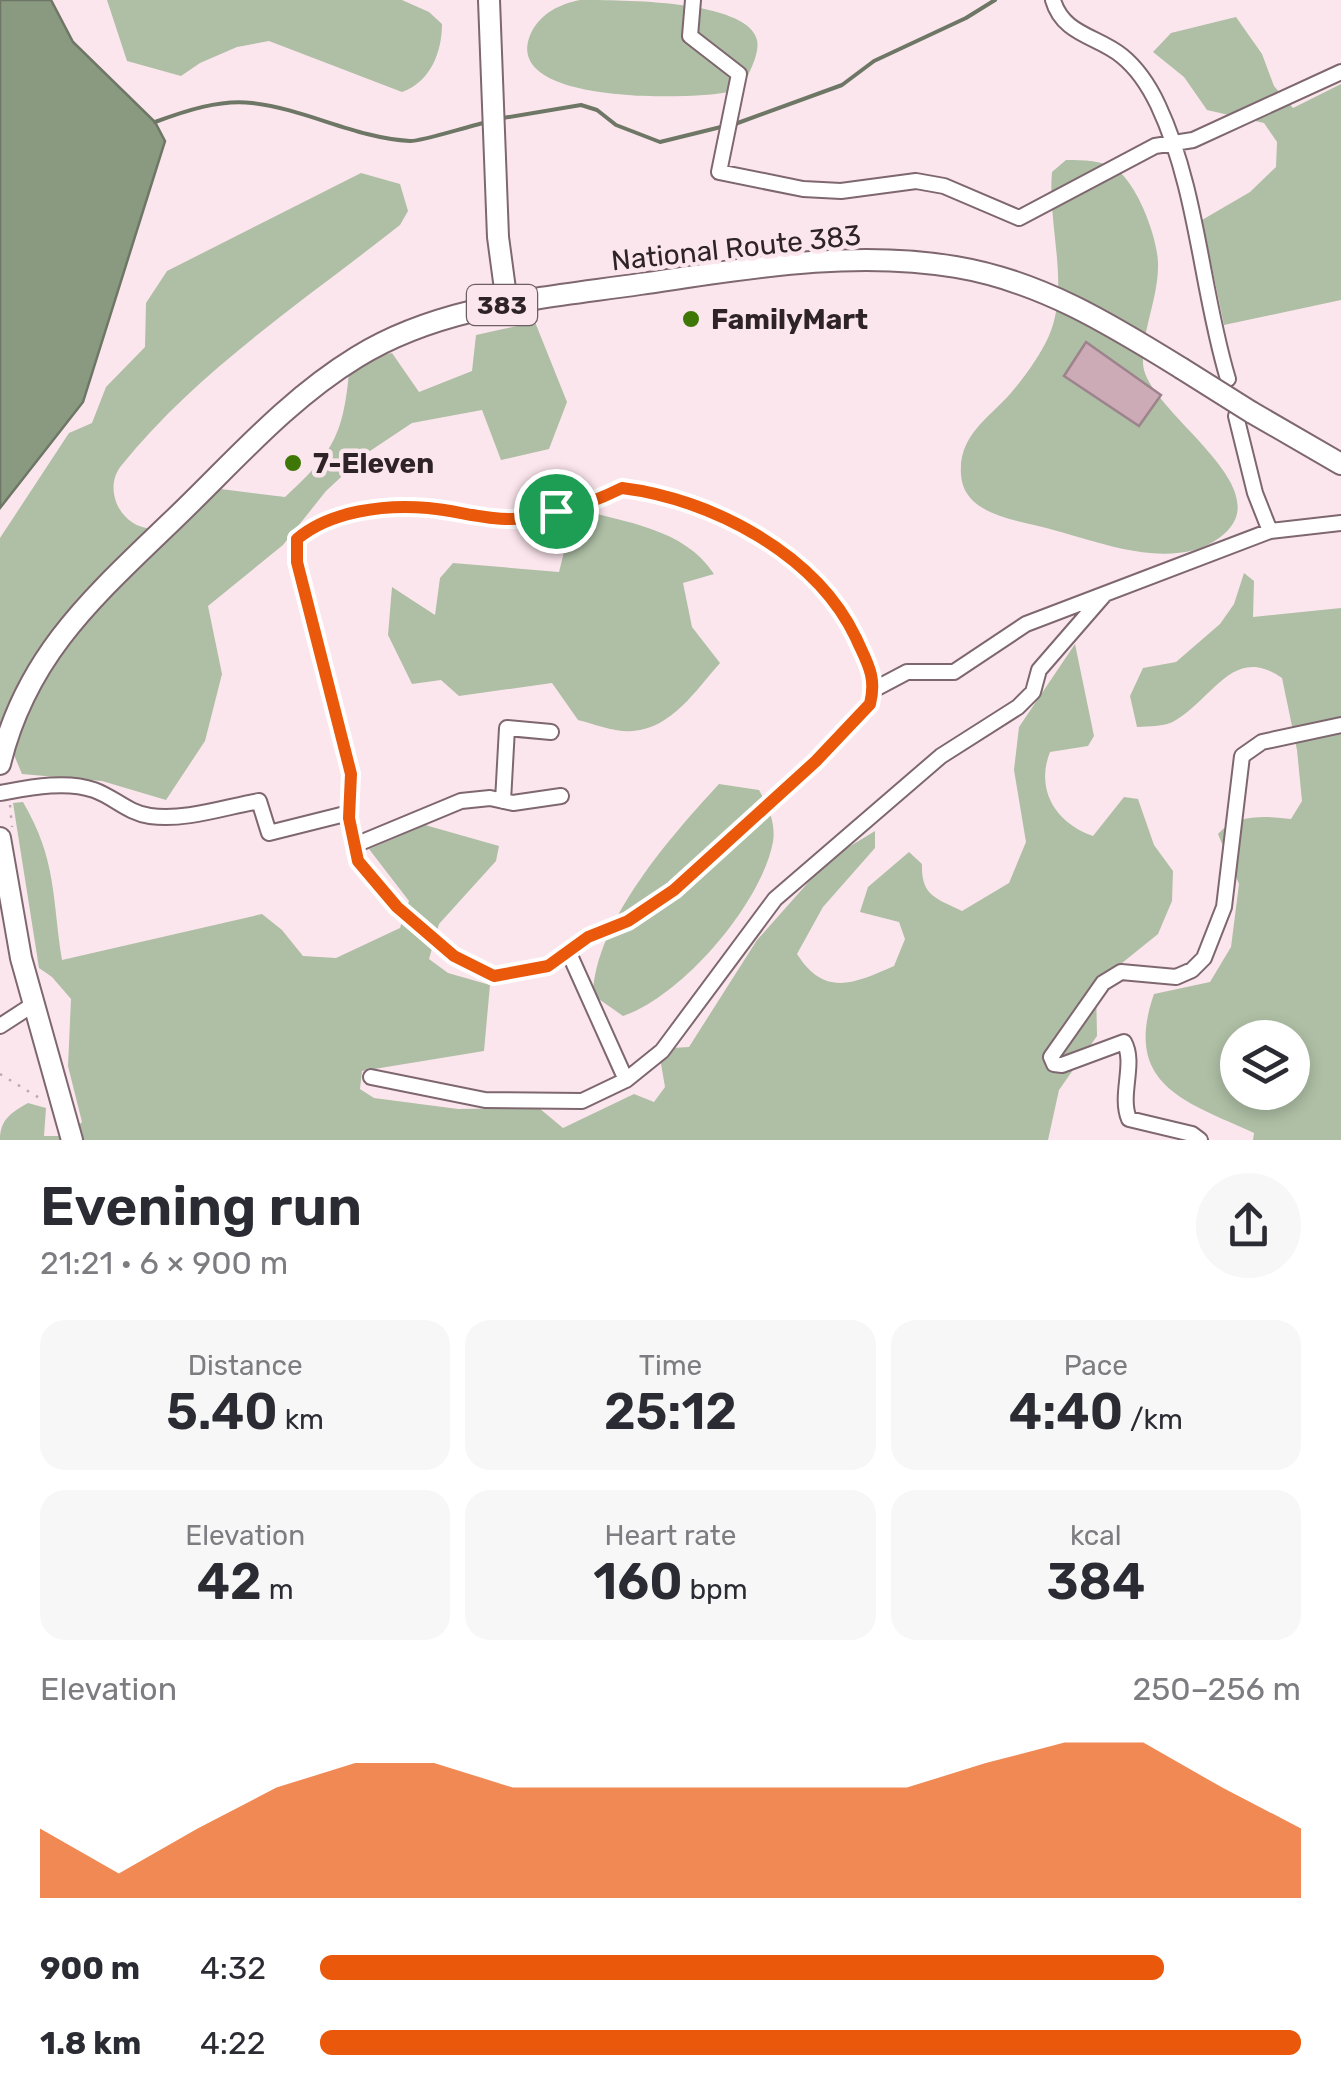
<!DOCTYPE html>
<html lang="en">
<head>
<meta charset="utf-8">
<style>
	:root { --surface:#fff; --page:#f7f7f7; --text:#2b2b33; --muted:#7c7c81; --accent:#ea580c }
	body { margin:0; font-family:Rubik,sans-serif; background:var(--page); color:var(--text); height:100vh; display:flex; flex-direction:column; font-size:38px; white-space:nowrap }
	* { box-sizing:border-box; margin:0 }
	p { font-size:32px; color:var(--muted) }
	.icon { flex:none; width:55px; height:55px; fill:none; stroke:currentColor; stroke-width:2; stroke-linecap:round; stroke-linejoin:round }
	.map { position:relative; height:1140px; overflow:hidden }
	.side { display:flex; flex-direction:column; background:var(--surface); flex:1 }
	.side>* { flex:none }
	.controls { position:absolute; left:1220px; top:1020px; display:grid; gap:20px }
	.controls a { display:grid; place-items:center; width:90px; height:90px; border-radius:50%; background:var(--surface); box-shadow:0 5px 15px #0003; font-size:50px }
	.pin { position:absolute; display:grid; place-items:center; width:85px; height:85px; color:#fff; margin:-42px; border:5px solid #fff; border-radius:50%; box-shadow:0 2px 10px #0007 }
	.round { display:grid; place-items:center; flex:none; width:105px; height:105px; border-radius:52px; background:var(--page) }
	.head { display:flex; align-items:center; justify-content:space-between; height:170px; padding:0 40px }
	h1 { font-size:55px; font-weight:600; line-height:75px }
	.stats { display:grid; grid-template-columns:repeat(3,1fr); gap:15px; height:170px; padding:10px 40px }
	.stats div { display:grid; align-content:center; border-radius:25px; background:var(--page); text-align:center }
	.stats b { font-size:50px; font-weight:600 }
	.stats small { font-size:28px; font-weight:400 }
	.stats p { font-size:28px }
	.chart { height:280px; padding:20px 40px }
	.chart p { display:flex; justify-content:space-between }
	.chart svg { width:100%; height:180px; margin-top:10px; fill:var(--accent); opacity:.7 }
	ul { padding:0 40px; list-style:none; font-size:32px }
	li { display:grid; grid-template-columns:160px 120px 1fr; align-items:center; height:75px }
	li i { height:25px; border-radius:12px; background:var(--accent) }
	.map>svg:first-child { display:block }
	.forest { fill:#aebfa5; fill-rule:evenodd }
	.water { fill:#899a80; stroke:#6e7766; stroke-width:2.5 }
	.lines { fill:none; stroke-linecap:round; stroke-linejoin:round }
	.stream { stroke:#6e7766; stroke-width:4 }
	.building { fill:#ccabb6; stroke:#9c838c; stroke-width:2.5 }
	.minor-casing { stroke:#7e676f; stroke-width:18 }
	.highway-casing { stroke:#7e676f; stroke-width:24 }
	.path { stroke:#bba9af; stroke-width:2.5; stroke-dasharray:2.5 8; stroke-linecap:butt }
	.minor { stroke:#fff; stroke-width:14 }
	.highway { stroke:#fff; stroke-width:20 }
	.highway-bridge-casing { stroke:#7e676f; stroke-width:24; stroke-linecap:butt }
	.highway-bridge { stroke:#fff; stroke-width:20 }
	.route-casing { stroke:#fff; stroke-width:20 }
	.route { stroke:#ea580c; stroke-width:12 }
	.poi-dot { fill:#3f7707; stroke:#fce6ed; stroke-width:4 }
	.labels { text-anchor:middle; dominant-baseline:central; stroke-width:9; stroke-linejoin:round; paint-order:stroke }
	.shield { fill:#fce6ed; stroke:#6c5e63; stroke-width:2.5 }
	.shield-label { font-size:25px; font-weight:bold; fill:#2e2428 }
	.street-label { font-size:28px; fill:#2e2428; stroke:#fce6ed }
	.poi-label { font-size:28px; font-weight:bold; fill:#2e2428; stroke:#fce6ed; text-anchor:start }
</style>
</head>
<body>
<div class="map">
<svg width="1341" height="1140" viewBox="0 0 1341 1140">
	<rect width="100%" height="100%" fill="#fce6ed"/>
	<path class="forest" d="M107,0H402L429,12L442,24C442,53 430,82 402,92L269,41L237,47L200,63L181,76L127,61Z
		M580,0C621,0 748,0 757,40C760,54 749,72 744,84C737,87 730,92 723,93C688,99 498,105 531,33C541,13 560,4 580,0Z
		M1236,17L1262,54L1274,86L1293,108L1341,84V300L1224,325L1202,220L1250,192L1276,167L1277,142L1264,123L1207,110L1184,77L1153,52L1171,33Z
		M1066,160C1083,160 1103,160 1117,170C1138,185 1159,241 1158,266C1158,299 1142,330 1143,363C1144,411 1288,489 1219,538C1173,572 1099,542 1050,529C1019,520 963,516 961,474C958,433 993,416 1015,388C1026,375 1037,359 1045,344C1073,293 1047,228 1052,172Z
		M361,173L400,184L408,211L400,225C304,301 198,370 121,466C101,491 124,533 157,528C182,524 201,504 221,489L285,497C337,450 344,431 350,362L392,353L419,392L472,371L476,335L535,322L567,402L549,449L501,460L482,410L412,423L367,453L326,491L283,545L208,606L222,674L205,741L166,800L102,781L22,774L4,731L0,739V538L69,433L92,423L106,387L145,347L146,303L167,271Z
		M575,508C626,523 684,528 714,574L683,583L692,627L720,663C696,690 672,728 633,731C617,733 594,724 578,720L552,683L459,696L441,680L412,684L388,635L392,587L435,615L440,578L453,563L559,572Z
		M1244,573L1254,581L1253,617L1341,608V1140H1253L1254,1133C1187,1102 1122,1086 1154,994L1210,982L1231,947L1239,884L1218,834C1236,814 1266,816 1291,819L1302,801L1297,750L1282,678C1234,644 1214,697 1176,720C1166,727 1149,726 1137,727L1130,696L1143,668L1176,662L1220,624L1234,604ZM1238,1038H1292V1092H1238Z
		M1075,644L1094,736L1088,746L1050,752C1035,790 1056,823 1093,836L1124,797L1138,799L1154,845L1173,871L1172,901L1158,934L1096,984L1097,1036L1059,1090L1048,1140H0C0,1119 11,1113 28,1103L46,1108L44,1136H67L82,1122L68,1066L71,999L52,977L39,968L13,803L23,802C57,860 52,898 62,960L262,914L282,930L303,956L336,958L400,928L409,901L369,849L425,825L499,846L496,861L439,924L429,959L448,973L490,985L484,1051L362,1071L360,1089L374,1098L458,1109L539,1108L563,1128L634,1094L654,1102L665,1087L660,1058L672,1048L689,1047L757,940L829,859L875,831V848L823,907L797,954C825,998 855,983 894,966L905,939L899,922L860,912L868,887L909,852L922,864C921,896 936,898 962,911L1009,883L1026,842L1014,770L1019,727Z
		M719,784L759,790C768,806 776,823 773,842C761,904 682,996 623,1016L593,995C595,922 671,836 719,784Z"/>
	<path class="water" d="M0,0H51L73,42L155,122L165,141L83,402L0,508Z"/>
	<g class="lines">
		<path class="stream" d="M503,118L581,105L597,110L616,125L660,142L725,126
			M155,122C185,111 220,99 252,103C306,109 355,138 410,141C419,142 469,126 484,123
			M735,124L842,85L874,61L966,18L995,0"/>
	</g>
	<path class="building" d="M1086,342L1161,395L1139,426L1064,376Z"/>
	<g class="lines">
		<g class="minor-casing">
			<path id="minor" d="M693,0L690,36L739,74L719,172L803,189L841,191L916,181L944,186L1019,218L1155,146L1193,140L1341,72
				M1053,0C1063,35 1098,36 1122,56C1138,69 1149,86 1158,105C1198,190 1201,290 1228,379
				M1236,416L1255,493L1270,531
				M622,488C712,499 817,554 856,638C867,663 877,675 870,704L816,761L674,889L628,921L587,937L548,966L494,976L454,956L397,907L358,861L349,818L351,774L297,562V539C330,512 385,504 428,508C456,510 485,520 512,519C549,518 590,504 622,488Z
				M873,690L907,672H954L1026,624L1270,531L1341,523
				M0,793C28,788 65,780 94,790C114,797 128,813 150,816C185,821 225,807 259,801L269,833L349,813
				M503,801L507,728L551,732
				M355,845L461,801L490,798L513,803L561,796
				M568,951L626,1080
				M0,1026L34,1004
				M371,1077L485,1100L582,1101L626,1080L662,1051L775,899L941,756L1018,707L1033,692L1039,670L1105,594
				M1200,1140L1192,1134L1129,1119C1119,1095 1136,1063 1124,1042L1062,1065L1054,1064L1051,1057L1103,983L1121,972L1176,977L1192,970L1204,958L1224,907L1242,756L1262,742L1341,725"/>
		</g>
		<g class="highway-casing">
			<path id="highway" d="M489,0L498,237L507,304
				M1251,412L1341,464
				M0,764C26,656 93,597 171,522C231,465 285,401 357,357C441,305 545,298 640,284C744,269 851,249 956,267C1040,281 1110,324 1181,368
				M0,838L21,958L72,1140"/>
		</g>
		<path class="path" d="M10,805L12,827
			M0,1074L41,1099"/>
		<use href="#minor" class="minor"/>
		<use href="#highway" class="highway"/>
		<g class="highway-bridge-casing">
			<path id="highway-bridge" d="M1181,368L1251,412"/>
		</g>
		<use href="#highway-bridge" class="highway-bridge"/>
	</g>
	<g class="lines">
		<g class="route-casing">
			<path id="route" d="M622,488C712,499 816,554 856,638C867,663 877,676 870,704L816,761L674,890L628,921L588,937L548,966L494,976L454,956L397,907L358,861L349,818L351,774L297,562V539C330,511 385,504 428,508C455,510 485,520 512,519C548,518 590,504 622,488Z"/>
		</g>
		<use href="#route" class="route"/>
	</g>
	<g class="poi-dot">
		<circle cx="691" cy="319" r="10"/>
		<circle cx="293" cy="463" r="10"/>
	</g>
	<g class="labels">
		<rect class="shield" x="467" y="285" width="70" height="40" rx="8"/>
		<g class="shield-label">
			<text x="502" y="305">383</text>
		</g>
		<g class="street-label">
			<text transform="translate(736 248) rotate(-6)">National Route 383</text>
		</g>
		<g class="poi-label">
			<text x="711" y="319">FamilyMart</text>
			<text x="313" y="463">7-Eleven</text>
		</g>
	</g>
</svg>
<div class="controls">
<a><svg class="icon" aria-label="layers" viewBox="0 0 24 24"><path d="M12 4l9 5-9 5-9-5zM3 14l9 5 9-5"/></svg></a>
</div>
<div class="pin" style="left:556px;top:511px;background:#1e9e55"><svg class="icon" aria-label="arrive" viewBox="0 0 24 24"><path d="M6 21V4h12l-3 4 3 4H6"/></svg></div>
</div>
<section class="side">
<div class="head"><div><h1>Evening run</h1><p>21:21 · 6 × 900 m</p></div><a class="round"><svg class="icon" aria-label="share" viewBox="0 0 24 24"><path d="M12 15V3M7 8l5-5 5 5M5 13v7h14v-7"/></svg></a></div>
<div class="stats">
<div><p>Distance</p><b>5.40<small> km</small></b></div>
<div><p>Time</p><b>25:12</b></div>
<div><p>Pace</p><b>4:40<small> /km</small></b></div>
</div>
<div class="stats">
<div><p>Elevation</p><b>42<small> m</small></b></div>
<div><p>Heart rate</p><b>160<small> bpm</small></b></div>
<div><p>kcal</p><b>384</b></div>
</div>
<div class="chart"><p><span>Elevation</span>250–256 m</p>
<svg viewBox="0 0 160 44" preserveAspectRatio="none"><path d="M0 44V27L10 38L20 27L30 17L40 11L50 11L60 17L70 17L80 17L90 17L100 17L110 17L120 11L130 6L140 6L150 17L160 27V44z"/></svg>
</div>
<ul>
<li><b>900 m</b>4:32<i style="width:86%"></i></li>
<li><b>1.8 km</b>4:22<i style="width:100%"></i></li>
</ul>
</section>
</body>
</html>
